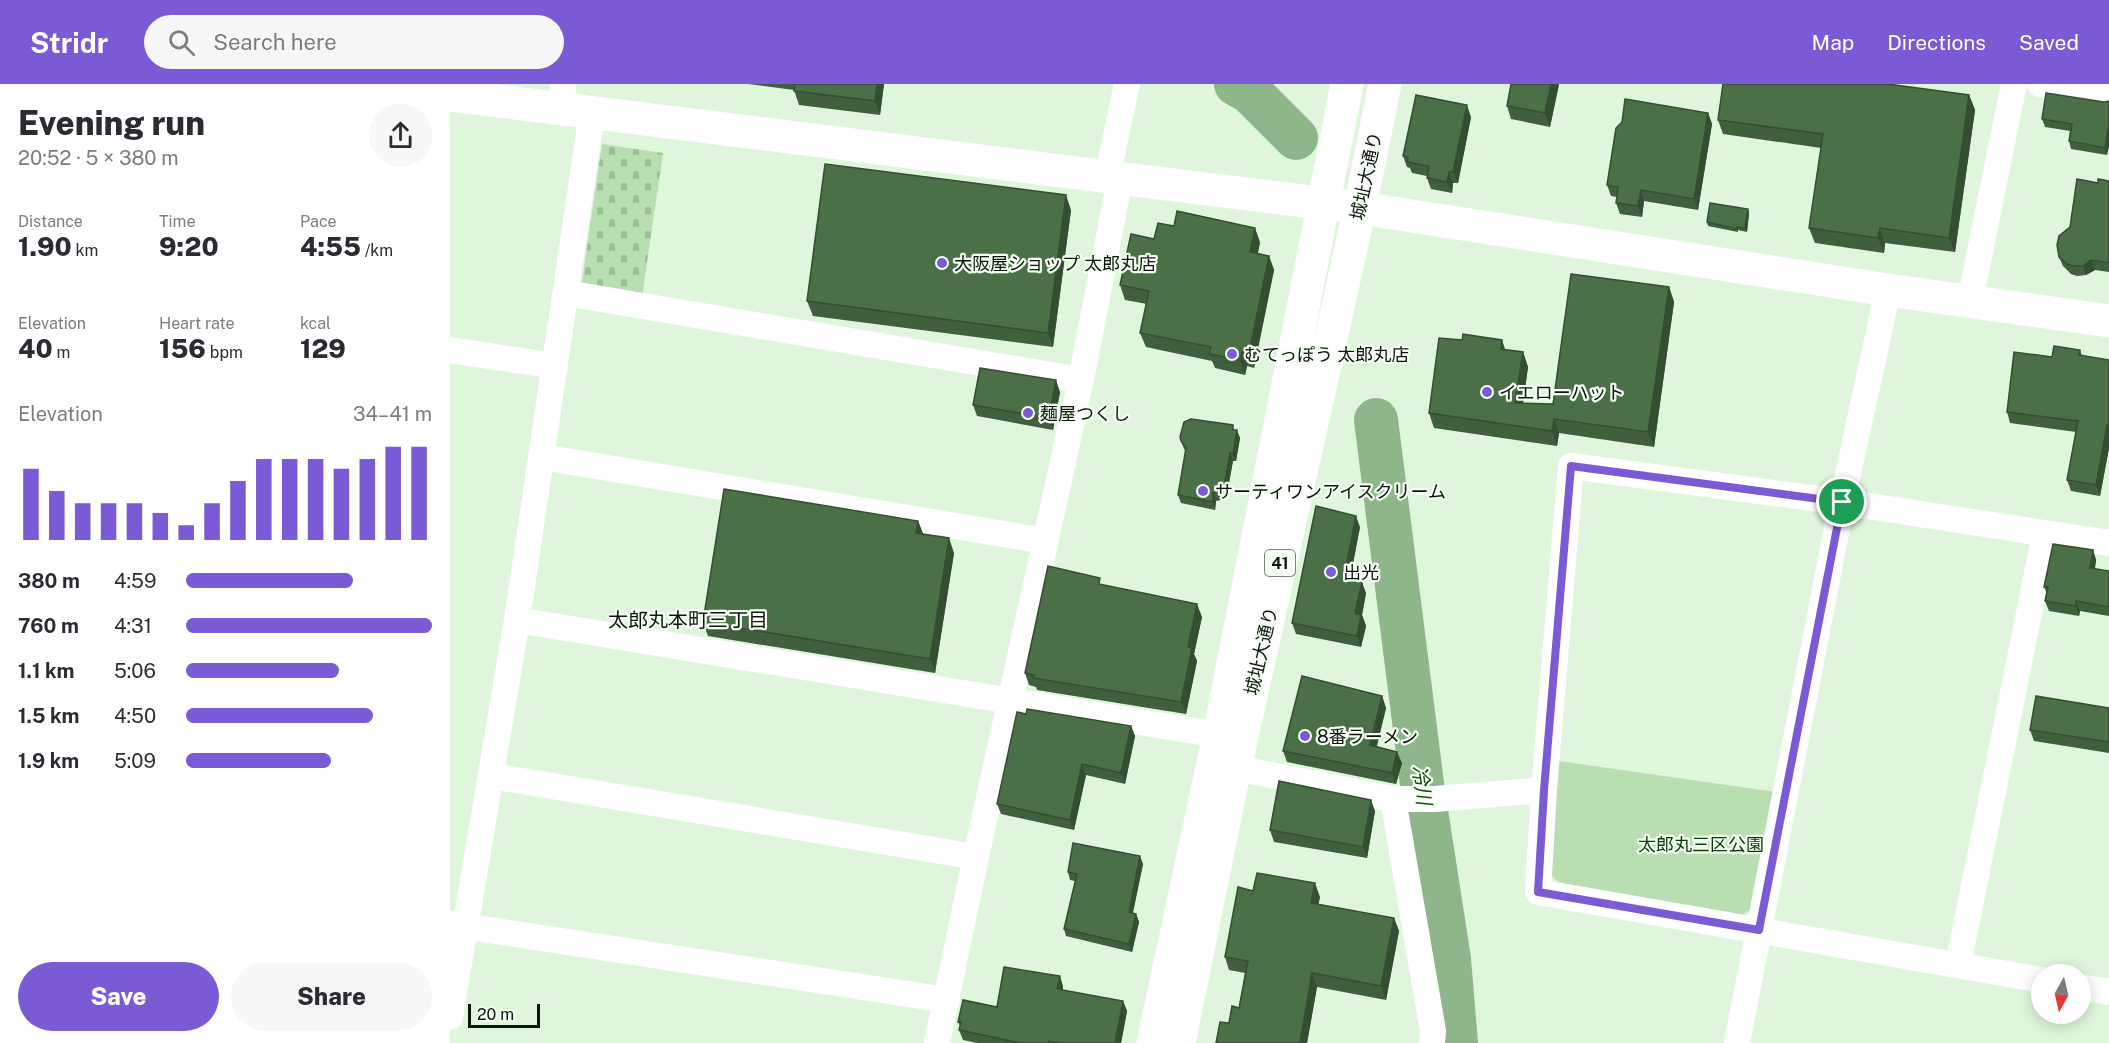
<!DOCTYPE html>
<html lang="en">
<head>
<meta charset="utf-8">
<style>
	:root { --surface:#fff; --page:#f7f7f7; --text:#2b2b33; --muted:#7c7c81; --accent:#7a5bd5 }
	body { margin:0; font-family:"Public Sans","Noto Sans JP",sans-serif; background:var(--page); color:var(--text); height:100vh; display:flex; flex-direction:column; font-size:22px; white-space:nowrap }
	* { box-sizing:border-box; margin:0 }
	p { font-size:20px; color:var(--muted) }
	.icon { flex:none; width:33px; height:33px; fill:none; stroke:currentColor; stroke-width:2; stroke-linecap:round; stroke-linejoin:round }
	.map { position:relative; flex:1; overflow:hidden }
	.sheet { display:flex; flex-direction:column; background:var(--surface); width:450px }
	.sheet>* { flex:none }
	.needle { width:39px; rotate:188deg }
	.buttons { position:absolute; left:1581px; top:880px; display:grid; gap:12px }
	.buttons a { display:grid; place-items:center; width:60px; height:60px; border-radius:50%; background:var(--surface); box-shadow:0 3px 15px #0003; font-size:30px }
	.scale { position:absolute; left:18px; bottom:15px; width:72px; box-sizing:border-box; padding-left:6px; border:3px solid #0c140b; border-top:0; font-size:16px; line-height:21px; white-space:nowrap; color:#0c140b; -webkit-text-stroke:4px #f5fff4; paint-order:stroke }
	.pin { position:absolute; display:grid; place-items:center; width:51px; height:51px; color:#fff; margin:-26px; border:3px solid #fff; border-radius:50%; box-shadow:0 2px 6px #0007 }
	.round { display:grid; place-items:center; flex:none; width:63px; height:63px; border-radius:32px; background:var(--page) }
	.summary { display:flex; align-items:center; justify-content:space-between; height:102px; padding:0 18px }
	h1 { font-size:33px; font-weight:800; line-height:45px }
	.stats { display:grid; grid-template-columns:repeat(3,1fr); gap:9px; height:102px; padding:6px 18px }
	.stats div { display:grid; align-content:center }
	.stats b { font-size:26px; font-weight:800 }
	.stats small { font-size:16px; font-weight:400 }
	.stats p { font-size:16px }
	.chart { height:168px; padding:12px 18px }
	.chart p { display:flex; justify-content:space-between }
	.chart svg { width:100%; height:108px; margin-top:6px; stroke:var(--accent); stroke-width:6 }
	.action { display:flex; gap:12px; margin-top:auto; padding:12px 18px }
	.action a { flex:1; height:69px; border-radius:36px; background:var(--accent); color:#fff; font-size:24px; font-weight:800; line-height:69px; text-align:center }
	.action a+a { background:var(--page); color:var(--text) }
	ul { padding:0 18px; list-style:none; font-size:20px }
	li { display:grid; grid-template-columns:96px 72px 1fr; align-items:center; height:45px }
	li i { height:15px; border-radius:8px; background:var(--accent) }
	header { display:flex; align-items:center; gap:36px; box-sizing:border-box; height:84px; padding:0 30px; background:var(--accent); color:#fff }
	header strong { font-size:28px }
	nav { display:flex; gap:33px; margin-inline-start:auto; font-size:21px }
	.search { width:420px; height:54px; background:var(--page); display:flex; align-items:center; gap:15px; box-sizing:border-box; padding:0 21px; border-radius:33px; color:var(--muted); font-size:22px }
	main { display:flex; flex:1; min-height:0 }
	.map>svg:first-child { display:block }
	.green { fill:#b8deb2 }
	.cemetery { fill:url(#cemetery-stones) }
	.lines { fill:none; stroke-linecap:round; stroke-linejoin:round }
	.river { stroke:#8fb68a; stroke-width:44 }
	.minor { stroke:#fff; stroke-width:26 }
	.tertiary { stroke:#fff; stroke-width:33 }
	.trunk { stroke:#fff; stroke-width:33 }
	.wall { fill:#405f3c }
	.shaded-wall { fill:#344e31 }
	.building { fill:#4b6f46; stroke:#344e31; stroke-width:1.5 }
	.route-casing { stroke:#fff; stroke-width:12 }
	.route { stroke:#7a5bd5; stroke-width:8 }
	.poi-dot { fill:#7a5bd5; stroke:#f5fff4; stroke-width:2 }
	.labels { text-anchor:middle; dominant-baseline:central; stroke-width:4.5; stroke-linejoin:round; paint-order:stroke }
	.shield { fill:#f5fff4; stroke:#525a51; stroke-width:1.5 }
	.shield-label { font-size:16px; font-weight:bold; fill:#0c140b }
	.street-label { font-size:18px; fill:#0c140b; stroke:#f5fff4 }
	.poi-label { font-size:18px; fill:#0c140b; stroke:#f5fff4; text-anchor:start }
	.park-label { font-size:18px; fill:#043e00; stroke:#f5fff4 }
	.neighbourhood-label { font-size:20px; fill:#0c140b; stroke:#f5fff4 }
	.water-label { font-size:20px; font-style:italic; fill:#13490c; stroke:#f5fff4 }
</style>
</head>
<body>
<header>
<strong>Stridr</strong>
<div class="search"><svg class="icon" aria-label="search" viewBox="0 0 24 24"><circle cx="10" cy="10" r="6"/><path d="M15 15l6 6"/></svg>Search here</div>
<nav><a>Map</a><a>Directions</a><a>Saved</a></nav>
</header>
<main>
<section class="sheet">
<div class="summary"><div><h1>Evening run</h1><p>20:52 · 5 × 380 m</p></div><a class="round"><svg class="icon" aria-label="share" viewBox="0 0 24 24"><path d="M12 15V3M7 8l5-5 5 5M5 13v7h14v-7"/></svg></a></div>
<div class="stats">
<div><p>Distance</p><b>1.90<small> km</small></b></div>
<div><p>Time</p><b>9:20</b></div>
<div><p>Pace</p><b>4:55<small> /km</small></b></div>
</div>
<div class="stats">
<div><p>Elevation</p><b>40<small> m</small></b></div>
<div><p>Heart rate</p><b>156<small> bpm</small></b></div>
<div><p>kcal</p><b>129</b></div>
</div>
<div class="chart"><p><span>Elevation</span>34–41 m</p>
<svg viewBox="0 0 160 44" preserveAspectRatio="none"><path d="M5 44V15M15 44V24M25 44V29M35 44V29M45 44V29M55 44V33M65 44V38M75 44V29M85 44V20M95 44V11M105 44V11M115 44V11M125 44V15M135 44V11M145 44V6M155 44V6"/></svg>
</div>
<ul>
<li><b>380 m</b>4:59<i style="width:68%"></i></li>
<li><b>760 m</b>4:31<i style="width:100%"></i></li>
<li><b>1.1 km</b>5:06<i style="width:62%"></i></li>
<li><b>1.5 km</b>4:50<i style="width:76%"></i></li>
<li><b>1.9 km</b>5:09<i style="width:59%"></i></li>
</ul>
<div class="action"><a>Save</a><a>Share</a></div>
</section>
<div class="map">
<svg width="1659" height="959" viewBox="0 0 1659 959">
	<defs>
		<pattern id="cemetery-stones" width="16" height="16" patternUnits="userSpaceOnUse" patternTransform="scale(1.5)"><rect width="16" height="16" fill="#b8deb2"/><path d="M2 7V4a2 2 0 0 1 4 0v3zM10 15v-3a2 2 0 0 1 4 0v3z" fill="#9dbe98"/></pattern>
	</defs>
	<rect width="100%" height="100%" fill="#dff6dc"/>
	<path class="green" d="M1109,677L1326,708L1303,824L1292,831L1109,799L1099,789Z"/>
	<path class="cemetery" d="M152,60L213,69L192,213L131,204Z"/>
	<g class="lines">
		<path class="river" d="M786,0L800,8L846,54
			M926,336L973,708L999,875L1006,959"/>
		<path class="minor" d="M1590,0L1659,11
			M112,25L113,0
			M657,94L677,0
			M116,209L631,296
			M1520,217L1564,0
			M0,266L105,282
			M92,373L595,457
			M67,536L769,651
			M785,684L943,715H985L1094,706L1121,382L1392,418L1659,459
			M42,692L526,773
			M1094,706L1088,808L1592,896
			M943,715L983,947L982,959
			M0,840L497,916
			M1508,881L1595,450
			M1630,903L1659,908
			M0,933L67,536L142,29
			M487,959L526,773L631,296L670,95
			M1287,959L1392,418L1438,206"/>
		<path class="tertiary" d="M0,11L910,124L1438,206L1659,237"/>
		<path class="trunk" d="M703,959L769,651L897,0
			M729,959L785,684L910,124L935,0"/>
	</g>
	<path class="wall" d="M298,0H434L430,31L349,21L344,6Z
		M1109,0L1100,43L1061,35L1057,22Z
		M1519,11L1525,26L1505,168L1435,159L1434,169L1365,159L1359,144L1371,64L1273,50L1268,36Z
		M1654,18L1657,71L1621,65L1619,57L1620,47L1595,43L1592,35Z
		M1258,29L1262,40L1248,126L1194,117L1192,133L1170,130L1166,119L1167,113L1161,112L1157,101Z
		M1021,33L1008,99H1003L1002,109L981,105L977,94V92L962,89L960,84L957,83L953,72Z
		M1659,97V188L1645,186L1636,191L1627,192L1621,190L1613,182L1609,173L1620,143L1648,99Z
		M1298,125L1299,129L1297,148L1288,146V148L1258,142L1257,138Z
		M621,126L603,263L363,232L357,217Z
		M704,155L810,158L808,169L819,172L824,186L804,284L797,282L795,291L765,284L762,277L696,263L690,249L697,220L675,216L670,201Z
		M1219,203L1224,218L1204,363L1109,349L1107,362L984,344L979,329L1055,266L1073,268L1078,283L1073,319L1103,320Z
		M1630,266L1632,272L1659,276V364L1650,412L1621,407L1617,396L1626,348L1560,339L1557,328Z
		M610,308L603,346L527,332L523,321Z
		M785,346L790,354L786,377H783L776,415L766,417L765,426L731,419L728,411L736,367L734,365L731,357Z
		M468,437L473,450L504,469L485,589L258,552L253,538Z
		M910,443L900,495L916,509L912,531L916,542L911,563L846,550L842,539Z
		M1643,466L1646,476L1645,485L1659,487V532L1630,527L1629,532L1599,527L1595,517L1597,510L1594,503Z
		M652,501L752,533L744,570L747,577L736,630L587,606L586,603L579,601L575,589Z
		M932,612L936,624L927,662L952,679L946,700L837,678L833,667Z
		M1659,624V669L1584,657L1580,646Z
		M576,630L681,642L685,652L675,700L636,691L624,746L551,730L547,720Z
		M925,727L917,774L824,758L820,746Z
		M693,780L683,829L686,830L689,838L682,868L616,852L614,845L625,797L620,796L618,788Z
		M803,807L870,813L868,820L944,834L949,847L936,916L867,903L857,959H766L789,924L795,889L779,886L775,873Z
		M613,902V906L673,917L677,927L671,959H527L513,956L509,946L510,942L508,938L547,923Z"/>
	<path class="shaded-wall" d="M427,0H434L430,31L425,17Z
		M1101,0H1109L1100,43L1095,29Z
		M1519,11L1525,26L1505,168L1499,154Z
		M1017,21L1021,33L1008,99L1003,88Z
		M1258,29L1262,40L1248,126L1244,115Z
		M1659,40V63L1657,71L1655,64Z
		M999,88L1003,99L1002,109L997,98Z
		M1191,106L1194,117L1192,133L1188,122Z
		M616,111L621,126L603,263L598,249Z
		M1298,125L1299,129L1297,148L1295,144Z
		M805,144L810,158L805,182L800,168Z
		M1430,144L1435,159L1434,169L1428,154Z
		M819,172L824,186L804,284L799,269Z
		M1641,176L1645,186L1636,191L1633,182Z
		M1219,203L1224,218L1204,363L1198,348Z
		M1052,256L1057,271L1051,265Z
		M792,268L797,282L795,291L790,276Z
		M1073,268L1078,283L1071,334L1065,319Z
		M606,296L610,308L603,346L599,334Z
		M1104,335L1109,349L1107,362L1102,347Z
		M1657,341L1659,345V364L1650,412L1646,401Z
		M787,346L790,354L786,377L783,370Z
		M780,369L783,377L776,415L773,408Z
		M763,409L766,417L765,426L763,418Z
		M906,432L910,443L898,505L894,494Z
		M468,437L474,452L466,449Z
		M499,454L504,469L485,589L480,575Z
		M1643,466L1646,476L1643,494L1640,484Z
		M912,498L916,509L912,531L916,542L911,563L907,552L905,529Z
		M1626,517L1630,527L1629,532L1626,522Z
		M747,520L752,533L744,570L747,577L736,630L731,618L738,563Z
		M932,612L936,624L924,672L920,661Z
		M681,642L685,652L675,700L671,689Z
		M947,668L952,679L946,700L942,689Z
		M632,680L636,691L624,746L620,736Z
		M921,716L925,727L917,774L913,763Z
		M690,772L693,780L681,836L679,828Z
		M865,799L870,813L866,832L861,819Z
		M686,830L689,838L682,868L679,860Z
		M944,834L949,847L936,916L931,902Z
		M862,889L867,903L857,959H850Z
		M610,892L613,902L611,915L607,905Z
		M673,917L677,927L671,959H665Z"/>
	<path class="building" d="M345,0H427L425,17L344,7Z
		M1061,0H1101L1095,29L1057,22Z
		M1273,0H1438L1519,11L1499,154L1430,144L1428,154L1359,144L1373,50L1268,36Z
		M1596,9L1654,18L1659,17V40L1655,64L1619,57L1622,40L1592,35Z
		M966,11L1017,21L1003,88H999L997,98L977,94L979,82L957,78L958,73L953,72Z
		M1175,15L1258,29L1244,115L1191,106L1188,122L1166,119L1168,103L1157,101L1166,44L1172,38Z
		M375,80L616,111L598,249L357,217Z
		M1627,95L1648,99V95L1659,97V179L1641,176L1633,182H1624L1617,180L1609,173L1607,161L1609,152L1620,143Z
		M1260,119L1298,125L1295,144L1287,143L1286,145L1257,138Z
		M727,127L805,144L800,168L819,172L799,269L792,268L790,276L759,270L761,263L690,249L699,207L670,201L681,150L704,155L708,139L724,142Z
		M1121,190L1219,203L1198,348L1104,335L1102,347L979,329L989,254L1012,256L1013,250L1052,256L1051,265L1073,268L1065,319L1103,320Z
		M1604,262L1630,266L1629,271L1659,276V341H1657L1646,401L1617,396L1628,337L1557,328L1564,268L1602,273Z
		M530,284L606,296L599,334L523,321Z
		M741,335L783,341V346H787L783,370L780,369L773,408L763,409V418L728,411L736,364L731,357L730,353L734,338Z
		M274,405L468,437L466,449L499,454L480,575L253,538Z
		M866,422L906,432L894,494L912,498L905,529L911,531L907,552L842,539Z
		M1603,460L1643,466L1640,484L1659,487V523L1626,517V522L1595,517L1598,503H1594Z
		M598,482L650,494L649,500L747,520L738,563L742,564L731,618L583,594L584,591L575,589Z
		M852,592L932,612L920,661L947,668L942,689L833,667Z
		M1586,612L1659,624V658L1580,646Z
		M577,625L681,642L671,689L632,680L620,736L547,720L567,628L576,630Z
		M829,697L921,716L913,763L820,746Z
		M623,759L690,772L679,828L686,830L679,860L614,845L627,790L618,788Z
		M807,789L865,799L861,819L944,834L931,902L862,889L850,959H766L770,938L779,939L782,922L789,924L798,877L775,873L788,803L803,807Z
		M554,883L610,892L607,905L673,917L665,959H610L599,957L598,959H570L509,946L511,938H508L513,916L547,923Z"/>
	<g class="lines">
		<g class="route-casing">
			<path id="route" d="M1121,382L1392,418L1309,846L1088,808L1094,706Z"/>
		</g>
		<use href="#route" class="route"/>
	</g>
	<g class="poi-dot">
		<circle cx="492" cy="179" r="6"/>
		<circle cx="782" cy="270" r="6"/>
		<circle cx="1037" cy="308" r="6"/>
		<circle cx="578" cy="329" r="6"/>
		<circle cx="753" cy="407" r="6"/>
		<circle cx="881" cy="488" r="6"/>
		<circle cx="855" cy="652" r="6"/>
	</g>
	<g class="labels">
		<rect class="shield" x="815" y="466" width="30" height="26" rx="4.5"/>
		<g class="shield-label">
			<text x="830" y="479">41</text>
		</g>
		<g class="street-label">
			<text transform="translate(916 92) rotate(-78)">城址大通り</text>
			<text transform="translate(811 567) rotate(-77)">城址大通り</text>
		</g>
		<g class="poi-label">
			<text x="504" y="179">大阪屋ショップ 太郎丸店</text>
			<text x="794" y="270">むてっぽう 太郎丸店</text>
			<text x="1049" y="308">イエローハット</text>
			<text x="590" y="329">麺屋つくし</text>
			<text x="765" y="407">サーティワンアイスクリーム</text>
			<text x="893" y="488">出光</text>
			<text x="867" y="652">8番ラーメン</text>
		</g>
		<g class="park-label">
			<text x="1251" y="760">太郎丸三区公園</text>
		</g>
		<g class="neighbourhood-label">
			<text x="238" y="536">太郎丸本町三丁目</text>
		</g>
		<g class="water-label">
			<text transform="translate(972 701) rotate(82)">冷川</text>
		</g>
	</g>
</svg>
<div class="buttons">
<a><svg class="needle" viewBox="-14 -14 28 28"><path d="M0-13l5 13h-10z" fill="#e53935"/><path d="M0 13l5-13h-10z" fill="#7c7c81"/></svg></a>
</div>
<div class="scale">20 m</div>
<div class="pin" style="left:1392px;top:418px;background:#1e9e55"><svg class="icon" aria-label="arrive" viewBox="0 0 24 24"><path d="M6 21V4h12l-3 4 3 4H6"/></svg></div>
</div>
</main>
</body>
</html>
